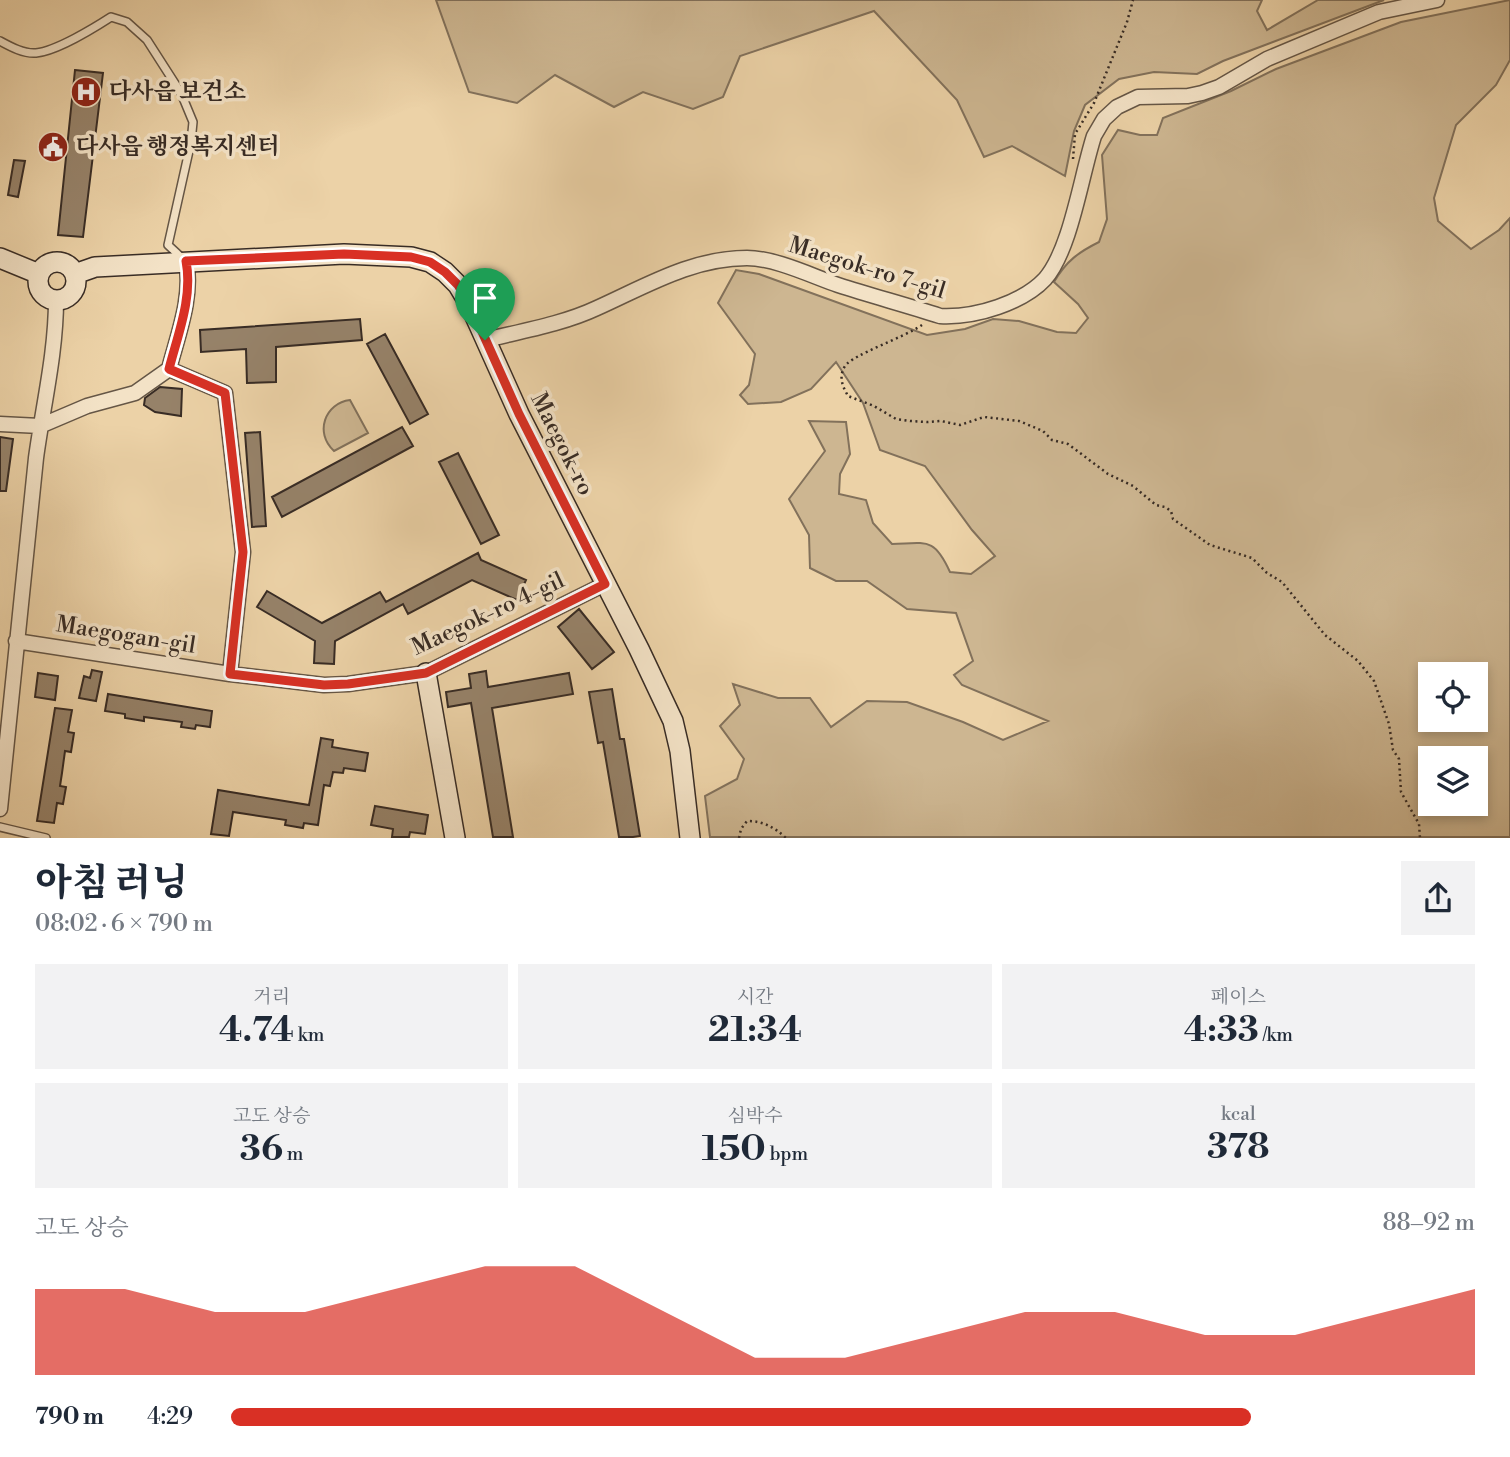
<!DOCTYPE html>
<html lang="ko">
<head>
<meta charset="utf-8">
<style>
	:root { --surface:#fff; --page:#f2f2f3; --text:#1f2937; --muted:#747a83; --accent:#d93025 }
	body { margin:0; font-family:"Libre Bodoni","Noto Serif KR",serif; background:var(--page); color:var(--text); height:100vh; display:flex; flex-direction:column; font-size:26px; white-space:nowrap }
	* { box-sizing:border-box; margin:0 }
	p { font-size:23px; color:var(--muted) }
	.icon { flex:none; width:38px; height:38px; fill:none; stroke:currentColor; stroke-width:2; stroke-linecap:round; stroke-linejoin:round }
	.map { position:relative; height:838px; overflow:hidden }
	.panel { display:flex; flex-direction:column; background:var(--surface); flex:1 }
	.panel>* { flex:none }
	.buttons { position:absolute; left:1418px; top:662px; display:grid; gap:14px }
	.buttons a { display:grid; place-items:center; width:70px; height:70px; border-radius:0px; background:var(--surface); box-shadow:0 4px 10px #0003; font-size:35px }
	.pin { position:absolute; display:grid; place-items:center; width:60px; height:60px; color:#fff; margin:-72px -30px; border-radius:50% 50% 50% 0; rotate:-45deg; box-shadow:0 0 7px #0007 }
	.pin .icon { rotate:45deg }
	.round { display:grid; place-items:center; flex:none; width:74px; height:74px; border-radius:0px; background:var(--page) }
	.headline { display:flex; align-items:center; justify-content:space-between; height:119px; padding:0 35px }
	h1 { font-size:38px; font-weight:800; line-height:52px }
	.figures { display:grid; grid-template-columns:repeat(3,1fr); gap:10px; height:119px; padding:7px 35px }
	.figures div { display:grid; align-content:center; border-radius:0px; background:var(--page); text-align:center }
	.figures b { font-size:35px; font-weight:800 }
	.figures small { font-size:19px; font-weight:400 }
	.figures p { font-size:19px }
	.chart { height:196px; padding:14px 35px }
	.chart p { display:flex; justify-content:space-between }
	.chart svg { width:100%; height:126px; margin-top:7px; fill:var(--accent); opacity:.7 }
	ul { padding:0 35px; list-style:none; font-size:23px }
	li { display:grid; grid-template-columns:112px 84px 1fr; align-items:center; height:52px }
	li i { height:18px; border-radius:9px; background:var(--accent) }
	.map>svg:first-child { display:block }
	.green { fill:#cdb691; stroke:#82715b; stroke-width:2; fill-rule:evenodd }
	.building { fill:#968269; stroke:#382c25; stroke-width:2 }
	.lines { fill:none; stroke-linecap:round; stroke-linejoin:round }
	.lane-casing { stroke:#655646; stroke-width:10 }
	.street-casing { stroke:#655646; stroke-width:17 }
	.secondary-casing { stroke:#382c25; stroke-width:22 }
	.path { stroke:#382c25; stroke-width:2.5; stroke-dasharray:2 3.5; stroke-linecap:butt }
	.lane { stroke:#f3e2c6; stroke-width:7 }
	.street { stroke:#f3e2c6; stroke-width:14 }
	.secondary { stroke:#f3e2c6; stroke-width:19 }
	.route-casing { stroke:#fff; stroke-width:14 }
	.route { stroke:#d93025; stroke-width:9 }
	.labels { text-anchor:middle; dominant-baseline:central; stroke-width:7; stroke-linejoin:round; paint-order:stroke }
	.poi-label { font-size:23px; font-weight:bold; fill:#382c25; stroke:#f3e2c6; text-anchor:start }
	.street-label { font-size:23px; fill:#382c25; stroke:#f3e2c6 }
</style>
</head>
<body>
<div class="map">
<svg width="1510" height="838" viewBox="0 0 1510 838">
	<rect width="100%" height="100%" fill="#ecd2a7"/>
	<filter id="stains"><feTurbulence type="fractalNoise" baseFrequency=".00286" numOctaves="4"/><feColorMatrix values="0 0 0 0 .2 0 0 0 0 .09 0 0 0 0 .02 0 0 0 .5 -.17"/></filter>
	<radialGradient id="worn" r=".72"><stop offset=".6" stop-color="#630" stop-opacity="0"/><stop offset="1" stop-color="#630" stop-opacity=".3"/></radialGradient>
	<path class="green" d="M436,0H1262L1257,11L1267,30L1318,0H1384L1223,61L1197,74L1154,72L1119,79L1085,105L1074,131L1065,176L1012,146L984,157L957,100L874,11L740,56L723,97L693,109L643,92L614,107L555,75L517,103L469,92Z
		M1510,0V60L1496,85L1456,125L1434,198L1438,221L1471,249L1499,230L1510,218V837H710L705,796L737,779L744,759L720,726L740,705L733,684L778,698H810L831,727L867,701L907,702L963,722L1003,740L1048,721L962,685L954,675L973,661L956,613L907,609L867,581H836L810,568L809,535L789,499L825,451L809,421L846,422L850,454L840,474L839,494L866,500L873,523L892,544C927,543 934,537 950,572L971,574L995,556L972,530L925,466L880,450L863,403L836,362L811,389L781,402L748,404L740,395L749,385L755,354L718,303L736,270L759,274L927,335L965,329L993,319L1019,321L1057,332L1076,333L1088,318L1078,304L1054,282C1066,261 1079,252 1099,242L1107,219L1102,155L1118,130L1140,135H1157L1163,118L1231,91L1276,69L1401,22ZM1430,674H1475V719H1430ZM1430,758H1475V803H1430Z
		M350,400L368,433L334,451C314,433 325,403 350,400Z"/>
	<path class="building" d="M75,70L103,73L83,237L58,235Z
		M14,160L25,161L18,197L8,195Z
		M360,319L362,340L276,347V382L247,383L246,349L201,352L200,330Z
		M385,334L428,414L410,424L367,344Z
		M160,387L182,389L181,416L155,412L144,405L145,398Z
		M402,427L413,446L282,517L272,497Z
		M260,432L266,526L252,527L245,433Z
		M0,437L13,439L6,491H0Z
		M458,453L499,535L481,544L439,462Z
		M478,553L481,560L526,580L517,600L472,580L408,614L403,604L335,641L334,664L314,663L315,641L257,607L267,591L322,623L380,592L386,602Z
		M579,609L614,652L592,669L558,627Z
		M92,670L102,672L96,701L79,698L84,676L90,678Z
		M486,671L488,687L569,673L573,694L492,708L513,837H493L471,703L448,707L446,692L471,688L469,674Z
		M38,673L58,676L55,700L35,697Z
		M612,689L620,739H624L640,836L633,837H619L603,742L598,743L589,692Z
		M108,694L212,711L210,727L196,725L195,729L181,727L182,722L144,717V721L125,718V714L105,711Z
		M55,708L72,710L68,732L74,733L71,752L65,751L62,773L60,786L66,787L63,804L57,803L54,823L37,821Z
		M321,738L333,740L332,747L368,753L365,771L344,768L343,773L333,772L330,786L324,785L318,825L304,823L303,828L285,825L286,820L233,812L229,836L211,834L218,790L309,805Z
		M375,806L428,815L425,834L410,832L409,837H392L393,829L371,825Z"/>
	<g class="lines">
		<g class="lane-casing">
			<path id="lane" d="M0,41C11,47 24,54 36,53C56,51 94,28 111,17L127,22L147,40L181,93L193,122L191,142L168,245L183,259
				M0,827L46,838"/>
		</g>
		<g class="street-casing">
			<path id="street" d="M186,261C193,297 178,334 169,369L225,393L243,552L230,674
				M485,340C522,331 563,324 597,308C646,286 692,258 747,258C775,258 812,276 838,285C872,296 906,305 940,316C961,317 978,314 998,307C1015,301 1032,293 1045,279C1071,249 1081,176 1094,136L1104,119L1117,107L1138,97L1188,96L1202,93L1219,87L1267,59L1379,12L1437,0
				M0,424L40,426L87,406L135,393L169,369
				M16,641L230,674L324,685L348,684L426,673L605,584
				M0,809C11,692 23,575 36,458C43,406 56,353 56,300"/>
		</g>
		<g class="secondary-casing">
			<path id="secondary" d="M0,258L39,274
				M38 281a19 19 0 1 1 38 0a19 19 0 1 1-38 0Z
				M75,274L95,267L344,254L411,257L430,262L445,272L458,285L470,305L519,414L639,649L673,721L680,751L690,838
				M426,673L455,838"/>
		</g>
		<path class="path" d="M1073,159L1075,134L1094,103L1127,22L1133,0
			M922,325C905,337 852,355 845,366C838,377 843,387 848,396L874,406L896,419L910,421L927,422L941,421L960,425L984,417L1019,421L1043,431L1052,440L1068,444L1108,474L1133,486L1156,505L1165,507L1171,511L1173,519L1210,545L1252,558L1267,573L1282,582L1325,635L1358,661L1374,681L1389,724L1393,750L1399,759L1401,792L1419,824L1420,838
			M739,838L741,829L747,821C763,821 774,827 786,838"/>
		<use href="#lane" class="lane"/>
		<use href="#street" class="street"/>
		<use href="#secondary" class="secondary"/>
	</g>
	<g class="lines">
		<g class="route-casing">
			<path id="route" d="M344,254L411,257L430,262L445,272L458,285L470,305L519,414L605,584L426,673L348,684L324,685L230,674L243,552L225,393L169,369C178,334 193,297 186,261Z"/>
		</g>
		<use href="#route" class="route"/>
	</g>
	<defs>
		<g id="hospital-disc" transform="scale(1.575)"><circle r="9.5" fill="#8f2418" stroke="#f3e2c6"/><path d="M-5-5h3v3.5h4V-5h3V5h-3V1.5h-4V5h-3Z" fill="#fff"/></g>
		<g id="civic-disc" transform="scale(1.575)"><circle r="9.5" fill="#8f2418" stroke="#f3e2c6"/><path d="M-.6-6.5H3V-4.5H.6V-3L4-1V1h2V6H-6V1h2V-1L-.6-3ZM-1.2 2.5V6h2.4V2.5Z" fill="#fff"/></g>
	</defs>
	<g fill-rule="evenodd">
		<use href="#hospital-disc" x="86" y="92"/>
		<use href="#civic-disc" x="53" y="147"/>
	</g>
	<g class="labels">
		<g class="poi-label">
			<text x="109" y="92">다사읍 보건소</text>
			<text x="76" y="147">다사읍 행정복지센터</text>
		</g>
		<g class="street-label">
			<text transform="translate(867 268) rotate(17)">Maegok-ro 7-gil</text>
			<text transform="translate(562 444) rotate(63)">Maegok-ro</text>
			<text transform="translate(488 614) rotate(-25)">Maegok-ro 4-gil</text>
			<text transform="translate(126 635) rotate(9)">Maegogan-gil</text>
		</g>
	</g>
	<rect width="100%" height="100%" filter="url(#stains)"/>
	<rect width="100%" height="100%" fill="url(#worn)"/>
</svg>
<div class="buttons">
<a><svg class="icon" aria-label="locate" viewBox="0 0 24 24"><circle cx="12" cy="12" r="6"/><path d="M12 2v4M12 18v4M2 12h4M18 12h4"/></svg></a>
<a><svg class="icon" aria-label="layers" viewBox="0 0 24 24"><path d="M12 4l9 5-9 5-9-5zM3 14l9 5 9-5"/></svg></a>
</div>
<div class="pin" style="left:485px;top:340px;background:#1e9e55"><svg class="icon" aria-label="arrive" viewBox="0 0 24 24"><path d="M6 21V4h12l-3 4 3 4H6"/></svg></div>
</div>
<section class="panel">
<div class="headline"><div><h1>아침 러닝</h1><p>08:02 · 6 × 790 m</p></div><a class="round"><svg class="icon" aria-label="share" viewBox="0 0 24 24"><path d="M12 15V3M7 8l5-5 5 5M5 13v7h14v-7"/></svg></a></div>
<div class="figures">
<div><p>거리</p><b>4.74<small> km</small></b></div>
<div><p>시간</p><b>21:34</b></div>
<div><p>페이스</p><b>4:33<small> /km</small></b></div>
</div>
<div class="figures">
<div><p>고도 상승</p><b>36<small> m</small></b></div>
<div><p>심박수</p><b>150<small> bpm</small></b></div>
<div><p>kcal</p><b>378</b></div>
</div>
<div class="chart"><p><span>고도 상승</span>88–92 m</p>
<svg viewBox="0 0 160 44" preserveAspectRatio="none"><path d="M0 44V14L10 14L20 22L30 22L40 14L50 6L60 6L70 22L80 38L90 38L100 30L110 22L120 22L130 30L140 30L150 22L160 14V44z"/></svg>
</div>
<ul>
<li><b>790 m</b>4:29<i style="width:82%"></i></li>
</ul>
</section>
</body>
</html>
